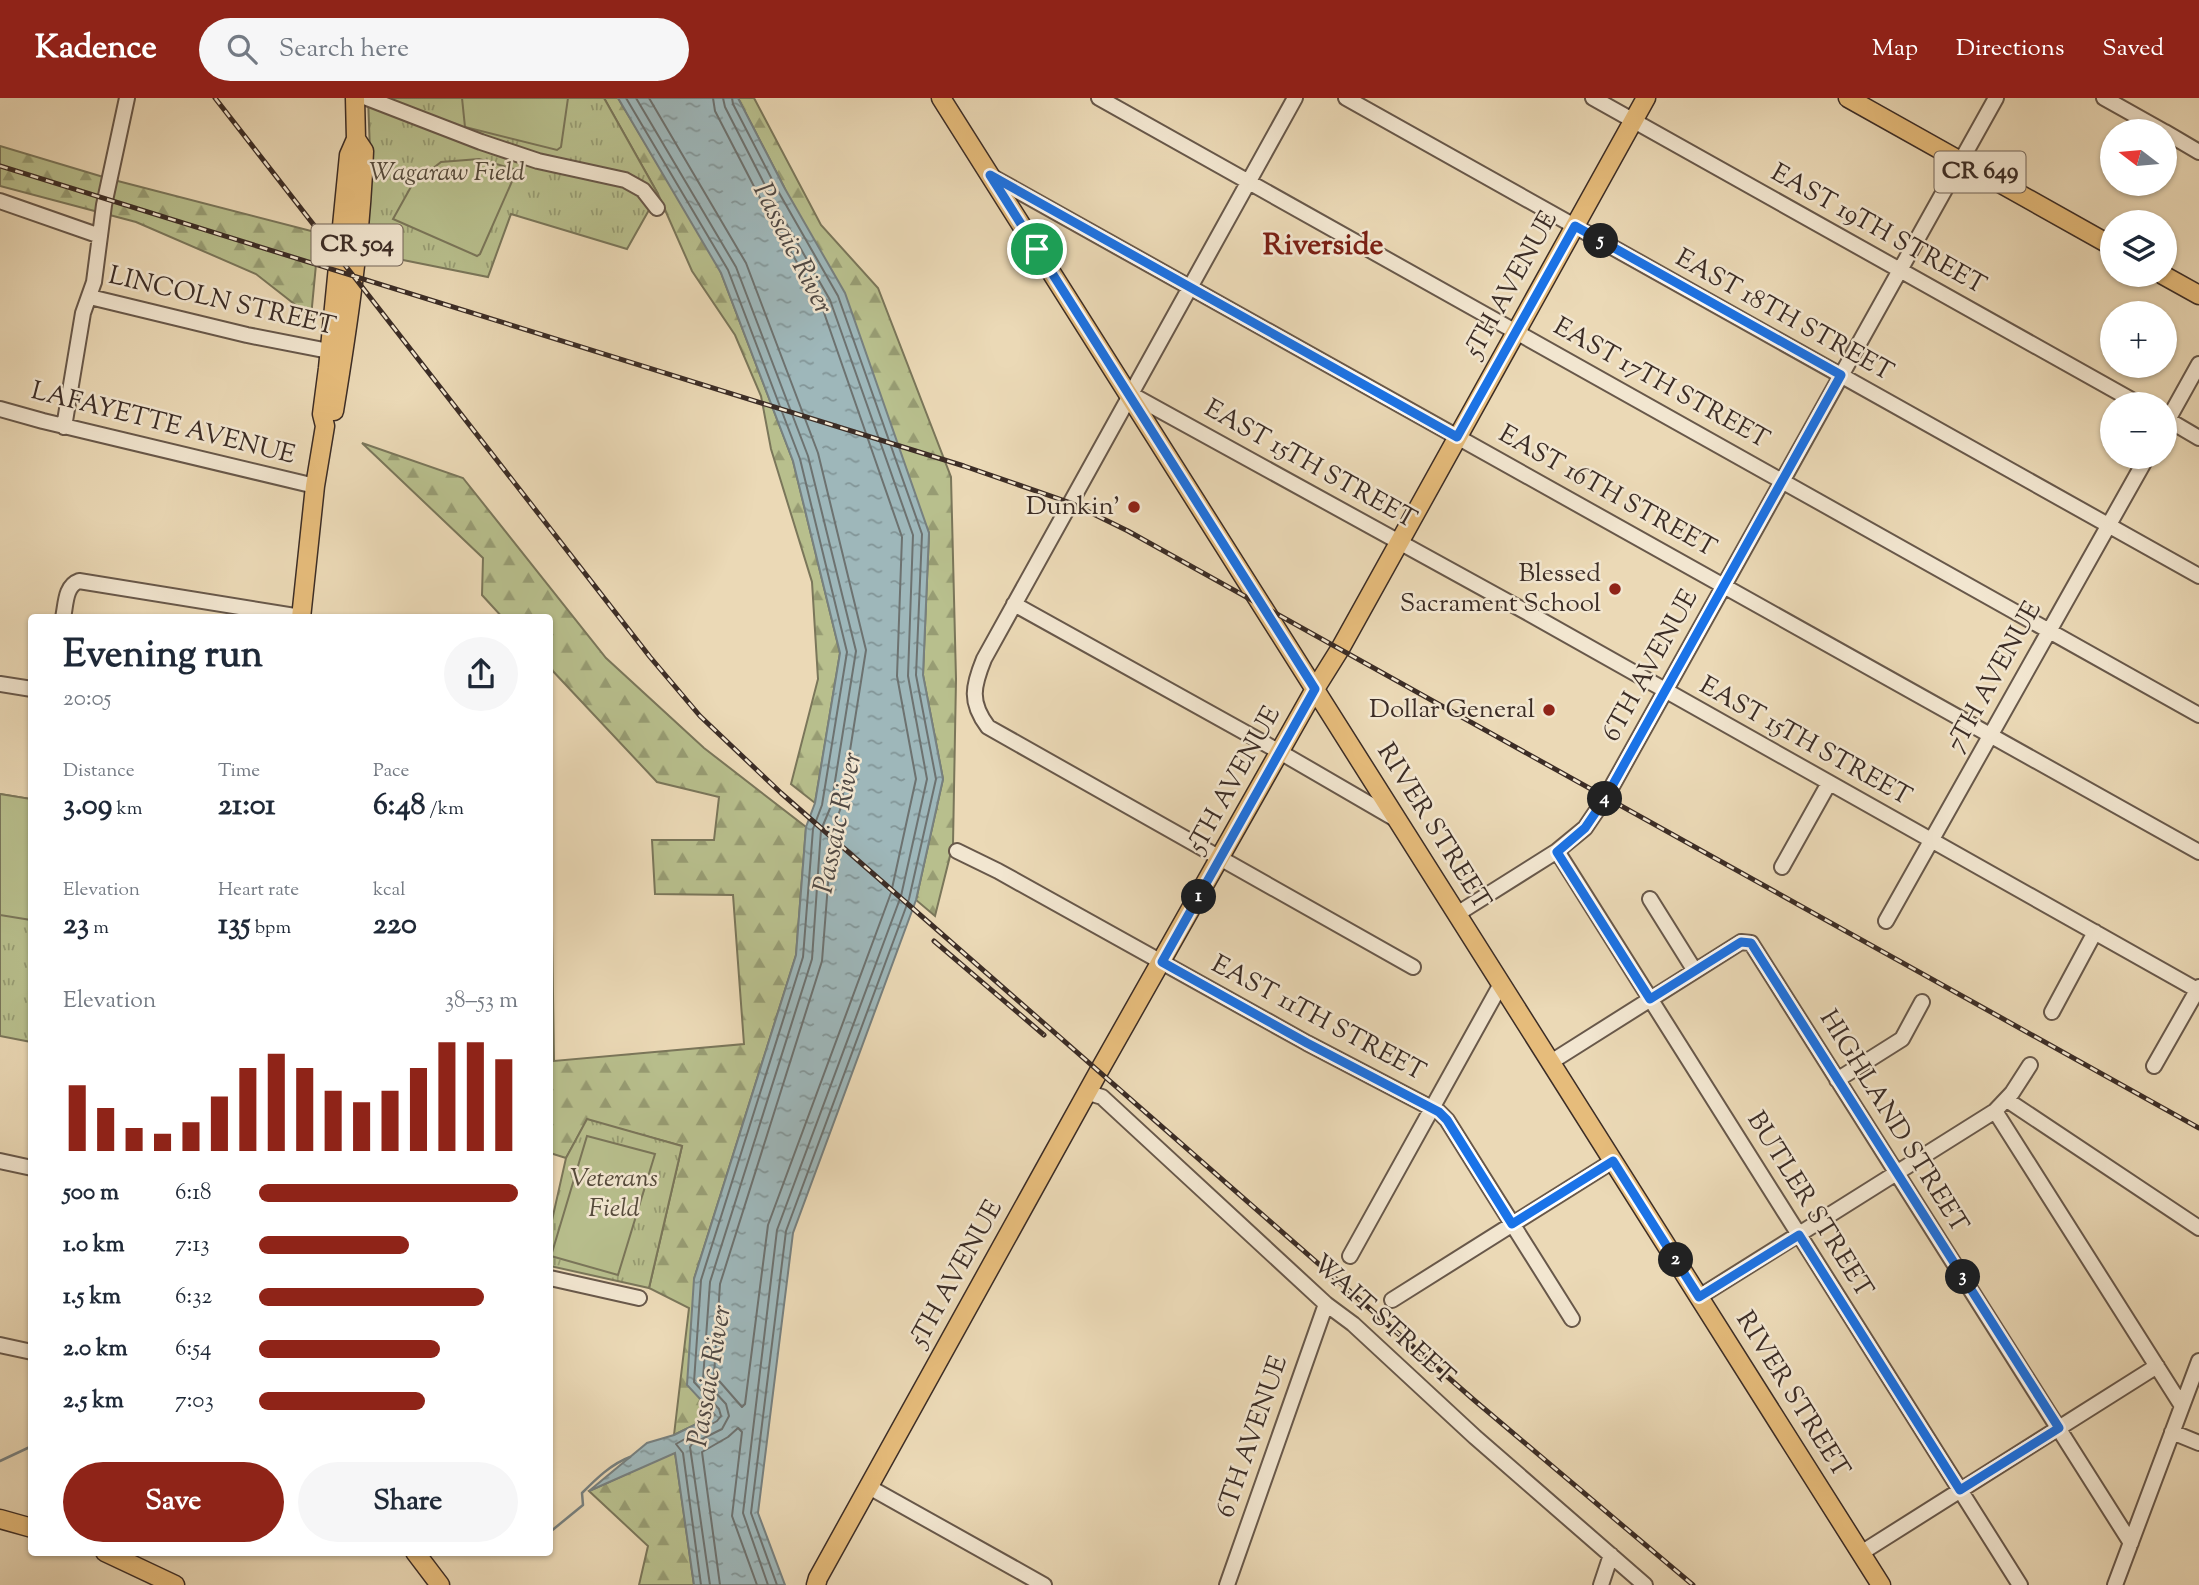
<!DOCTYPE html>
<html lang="en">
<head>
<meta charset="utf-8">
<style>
	:root { --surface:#fff; --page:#f6f6f7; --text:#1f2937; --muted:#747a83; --accent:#8f2418 }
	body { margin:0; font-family:"Sorts Mill Goudy",serif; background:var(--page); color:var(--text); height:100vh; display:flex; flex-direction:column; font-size:26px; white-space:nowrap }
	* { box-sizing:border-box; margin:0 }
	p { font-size:23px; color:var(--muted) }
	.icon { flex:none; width:38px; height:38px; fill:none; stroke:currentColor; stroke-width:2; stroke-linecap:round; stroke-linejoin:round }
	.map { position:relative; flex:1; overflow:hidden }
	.side { position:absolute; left:28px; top:516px; width:525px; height:942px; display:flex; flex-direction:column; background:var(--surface); border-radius:7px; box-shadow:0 2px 5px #0004 }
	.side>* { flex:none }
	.needle { width:46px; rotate:286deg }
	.tools { position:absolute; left:2100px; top:21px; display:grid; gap:14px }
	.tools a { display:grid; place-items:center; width:77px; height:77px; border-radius:50%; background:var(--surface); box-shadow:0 2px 5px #0004; font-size:35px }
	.pin { position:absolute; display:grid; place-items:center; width:60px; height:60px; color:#fff; margin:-30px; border:4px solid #fff; border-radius:50%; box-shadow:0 2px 7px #0007 }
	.km { position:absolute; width:35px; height:35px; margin:-18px; border-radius:50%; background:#222; color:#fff; font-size:19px; line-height:35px; text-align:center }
	.round { display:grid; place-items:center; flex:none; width:74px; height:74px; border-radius:37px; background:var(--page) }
	.headline { display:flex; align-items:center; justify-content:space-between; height:119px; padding:0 35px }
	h1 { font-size:38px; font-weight:800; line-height:52px }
	.stats { display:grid; grid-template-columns:repeat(3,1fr); gap:10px; height:119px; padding:7px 35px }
	.stats div { display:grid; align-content:center }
	.stats b { font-size:30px; font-weight:800 }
	.stats small { font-size:19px; font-weight:400 }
	.stats p { font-size:19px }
	.chart { height:196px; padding:14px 35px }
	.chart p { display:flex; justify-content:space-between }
	.chart svg { width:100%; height:126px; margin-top:7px; stroke:var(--accent); stroke-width:6 }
	.primary-button { display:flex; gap:14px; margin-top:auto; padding:14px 35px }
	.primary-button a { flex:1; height:80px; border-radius:42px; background:var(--accent); color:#fff; font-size:28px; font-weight:800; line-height:80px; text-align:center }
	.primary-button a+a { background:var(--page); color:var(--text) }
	ul { padding:0 35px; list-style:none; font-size:23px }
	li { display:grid; grid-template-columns:112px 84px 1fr; align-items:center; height:52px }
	li i { height:18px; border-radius:9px; background:var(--accent) }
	header { display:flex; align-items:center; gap:42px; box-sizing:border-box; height:98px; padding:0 35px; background:var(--accent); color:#fff }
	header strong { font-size:33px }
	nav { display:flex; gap:38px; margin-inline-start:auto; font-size:24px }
	.search { width:490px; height:63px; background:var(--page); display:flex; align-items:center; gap:18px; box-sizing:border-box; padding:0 24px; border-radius:38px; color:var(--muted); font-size:26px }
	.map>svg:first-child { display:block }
	.forest { fill:url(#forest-firs); stroke:#7a765a; stroke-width:2 }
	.park { fill:url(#park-tufts); stroke:#7a765a; stroke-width:2 }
	.garden { fill:#b8bf8d; stroke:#7a765a; stroke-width:2 }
	.water { fill:url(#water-ripples); stroke:#77807f; stroke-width:2 }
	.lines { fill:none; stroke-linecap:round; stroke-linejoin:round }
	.shore { stroke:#6d7270; stroke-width:2 }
	.stream { stroke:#77807f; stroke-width:2.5 }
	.minor-casing { stroke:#68584a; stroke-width:18 }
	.major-casing { stroke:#3c2d26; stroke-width:21 }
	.minor { stroke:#f2e6d0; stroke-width:14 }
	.major { stroke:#e6bc7b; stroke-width:18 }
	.rail-casing { stroke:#3c2d26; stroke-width:5 }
	.rail { stroke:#f2e6d0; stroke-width:2.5; stroke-dasharray:8; stroke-linecap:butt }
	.route-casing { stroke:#fff; stroke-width:14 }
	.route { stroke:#1a73e8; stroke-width:9 }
	.poi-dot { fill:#8f2418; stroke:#f2e6d0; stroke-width:2.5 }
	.labels { text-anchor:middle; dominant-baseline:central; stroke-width:5; stroke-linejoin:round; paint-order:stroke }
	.shield { fill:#f2e6d0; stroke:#736459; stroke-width:2 }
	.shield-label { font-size:24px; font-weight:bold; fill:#3c2d26 }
	.park-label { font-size:26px; font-style:italic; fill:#554a3b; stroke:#f2e6d0 }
	.street-label { font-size:26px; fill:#3c2d26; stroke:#f2e6d0 }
	.poi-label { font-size:26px; fill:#3c2d26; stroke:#f2e6d0; text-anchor:end }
	.water-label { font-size:28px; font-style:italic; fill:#504944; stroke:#f2e6d0 }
	.quarter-label { font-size:30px; font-weight:bold; fill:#7a1f14; stroke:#f2e6d0 }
</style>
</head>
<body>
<header>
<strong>Kadence</strong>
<div class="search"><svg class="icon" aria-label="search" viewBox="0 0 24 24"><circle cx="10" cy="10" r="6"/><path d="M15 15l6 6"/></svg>Search here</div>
<nav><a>Map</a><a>Directions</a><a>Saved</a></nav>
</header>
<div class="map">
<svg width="2199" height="1487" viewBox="0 0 2199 1487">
	<defs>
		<pattern id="forest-firs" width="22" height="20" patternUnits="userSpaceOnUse" patternTransform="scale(1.75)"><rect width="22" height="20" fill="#b8bf8d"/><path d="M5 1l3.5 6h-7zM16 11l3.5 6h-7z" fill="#979c73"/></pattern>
		<pattern id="park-tufts" width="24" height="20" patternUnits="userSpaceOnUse" patternTransform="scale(1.75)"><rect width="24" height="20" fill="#b8bf8d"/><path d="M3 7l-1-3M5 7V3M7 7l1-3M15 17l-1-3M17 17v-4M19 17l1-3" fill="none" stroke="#979c73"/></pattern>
		<pattern id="water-ripples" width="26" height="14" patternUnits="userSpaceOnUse" patternTransform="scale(1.75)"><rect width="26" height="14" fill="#9eb7ba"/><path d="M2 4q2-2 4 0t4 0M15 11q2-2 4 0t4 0" fill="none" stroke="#829597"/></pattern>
	</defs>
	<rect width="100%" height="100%" fill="#ebd9b6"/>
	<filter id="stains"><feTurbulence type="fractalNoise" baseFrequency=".00286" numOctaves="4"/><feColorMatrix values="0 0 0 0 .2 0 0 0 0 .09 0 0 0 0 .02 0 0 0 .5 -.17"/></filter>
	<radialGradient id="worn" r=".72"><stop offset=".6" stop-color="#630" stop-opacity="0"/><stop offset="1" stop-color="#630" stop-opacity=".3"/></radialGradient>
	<path class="forest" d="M604,0H618L718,167L793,363L840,555L815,705L791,686L818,581L812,484L771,351L761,298L735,237L692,173L658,96Z
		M738,0H754L821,127L878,190L951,379L956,581L953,746L935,818L916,802L943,681L923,577L929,435L784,89Z
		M0,48L110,81L319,135L311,219L256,176L136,124L0,88Z
		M362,345L463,380L606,560L704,650L806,729L796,857L694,1181L715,1317L674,1337L689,1210L649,1190L682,1048L587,1022L566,1060L550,1055V696L554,963L744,946L733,797L655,796L652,742H714L719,699L657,684L550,570V520H503L482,497L483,460Z
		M675,1354L694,1487H639L648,1448L589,1393Z"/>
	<path class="park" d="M368,0H604L658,96L627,151L511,116L488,179L363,154L371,79Z
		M0,696L31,701V944L0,938Z
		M587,1021L682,1048L649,1190L550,1168V1131L566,1060Z"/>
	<path class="garden" d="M462,0H568L561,49L557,52L465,29Z
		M479,61L517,72L480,156L477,158L393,121L412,87L441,64Z
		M0,696L31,701V822L0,817Z
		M587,1038L655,1056L618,1177L551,1158Z"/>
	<path class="water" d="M618,0H738L784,89L845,195L929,435L923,577L943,681L916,802L793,1135L758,1415L785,1487H694L675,1355L589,1393L647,1345L674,1337L715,1317L687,1287L694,1181L796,857L806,729L815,705L840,555L793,363L721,175Z"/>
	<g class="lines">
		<path class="shore" d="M626,0L728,172L800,361L847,554L822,707L813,731L803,859L701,1182L694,1284L719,1311L721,1318L717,1323L676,1346L683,1355L701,1487
			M636,0L736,169L808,358L856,553L831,708L821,732L812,861L710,1184L703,1281L726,1306L729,1318L722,1331L692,1346L690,1349L710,1487
			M649,0L746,165L818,355L866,552L841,709L832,735L822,863L720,1186L714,1277L742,1309L745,1306L768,1127L891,795L916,681L897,578L902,439L821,206L761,102L715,13L713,0
			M723,0L725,9L770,97L830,202L913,437L908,578L927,681L901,798L777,1132L743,1415L768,1487
			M732,0L733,6L778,93L838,198L922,436L916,577L936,681L909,801L786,1133L751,1415L777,1487
			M720,1487L702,1354L728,1339L738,1330L742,1334L732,1418L757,1487"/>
		<path class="stream" d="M0,1363L32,1348
			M550,1434L583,1407L582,1395C596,1381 611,1366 630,1359"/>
		<g class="minor-casing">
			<path id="minor" d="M367,0L481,44L538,63L625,82L643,92L657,110
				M1099,0L2199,617
				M1295,0L984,561C973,588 969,604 988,629L1413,869
				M1346,0L2199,478
				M1593,0L2139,306
				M2104,0L2163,33
				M2165,34L2199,54
				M991,78L2199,754
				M0,103L100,138
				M90,199L247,237L339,255
				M1129,298H1134L1530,516L2199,893
				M0,311L43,323L315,388
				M2165,320L2199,340
				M2165,327L2199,266
				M64,329L83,215L94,184L104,107L127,0
				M1014,506L1280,654L1397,722
				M63,520C66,506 65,488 79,483L301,519
				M0,586L32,591
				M957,753L998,773L1307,945L1439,1014L1447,1022L1572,1221
				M1557,753L2020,1487
				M1782,769L1829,685
				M1650,801L1695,873
				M1457,816L1557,753L1585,730L1606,699L1996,0
				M1886,823L2147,359
				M2052,914L2095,834
				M1551,964L1741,844L1751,845L2131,1445
				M2154,968L2199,889
				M1837,982L1902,941L1922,904
				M1089,995L1102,999L1326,1206L1353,1226L1475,1339L1645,1487
				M2007,1002L2199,1130
				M1995,1013L2182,1308
				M0,1063L32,1070
				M1350,1158L1501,886
				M550,1180L639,1200
				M1699,1199L1995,1013L2012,995L2030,967
				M1392,1202L1613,1063
				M0,1247L32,1254
				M2172,1334L2199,1345
				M869,1389L1044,1487
				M1861,1455L2157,1268
				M1227,1487L1326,1206
				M1601,1487L1611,1457
				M2115,1487L2199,1263"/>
		</g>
		<g class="major-casing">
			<path id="major" d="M941,0L1881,1487
				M1848,0L2112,148
				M2163,177L2199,197
				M334,313C348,227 361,140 364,53L356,41
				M301,520L315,388L325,328L322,316L328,270L349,57L356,41L355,0
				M0,1421L32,1430
				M105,1454L175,1487
				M415,1454L440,1487
				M816,1487L818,1480L1099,973L1315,591L1340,551L1646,0"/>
		</g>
		<use href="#minor" class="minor"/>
		<use href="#major" class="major"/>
		<g class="rail-casing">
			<path id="rail" d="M215,0L650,559L700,618L781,695L1474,1302L1693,1487
				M0,68L964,368L1071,405L1128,433L2199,1030
				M934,843L1044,937"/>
		</g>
		<use href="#rail" class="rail"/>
	</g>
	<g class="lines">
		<g class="route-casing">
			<path id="route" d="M990,77L1457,339L1575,128L1841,277L1606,699L1585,730L1557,754L1650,901L1741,844L1751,845L2059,1330L1960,1392L1799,1137L1699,1199L1613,1063L1512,1126L1447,1022L1439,1014L1307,945L1162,864L1315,591Z"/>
		</g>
		<use href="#route" class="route"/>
	</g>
	<g class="poi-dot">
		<circle cx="1134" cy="409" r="7"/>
		<circle cx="1615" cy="491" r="7"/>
		<circle cx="1549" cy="612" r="7"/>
	</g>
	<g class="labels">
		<g class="shield">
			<rect x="1934.5" y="53.5" width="91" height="41" rx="5"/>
			<rect x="311.5" y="126.5" width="91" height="41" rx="5"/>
		</g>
		<g class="shield-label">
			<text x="1980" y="74">CR 649</text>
			<text x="357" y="147">CR 504</text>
		</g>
		<g class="park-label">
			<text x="447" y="75">Wagaraw Field</text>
			<text x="614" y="1081">Veterans<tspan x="614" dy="30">Field</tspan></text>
		</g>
		<g class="street-label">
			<text transform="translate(1878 132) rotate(29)">EAST 19TH STREET</text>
			<text transform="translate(1512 187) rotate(-61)">5TH AVENUE</text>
			<text transform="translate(222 204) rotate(13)">LINCOLN STREET</text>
			<text transform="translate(1784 218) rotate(29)">EAST 18TH STREET</text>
			<text transform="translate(1661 286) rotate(29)">EAST 17TH STREET</text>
			<text transform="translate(163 326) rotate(14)">LAFAYETTE AVENUE</text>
			<text transform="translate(1310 367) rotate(29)">EAST 15TH STREET</text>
			<text transform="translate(1607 394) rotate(29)">EAST 16TH STREET</text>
			<text transform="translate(1651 568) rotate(-61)">6TH AVENUE</text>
			<text transform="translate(1995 579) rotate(-61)">7TH AVENUE</text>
			<text transform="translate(1805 644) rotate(29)">EAST 15TH STREET</text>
			<text transform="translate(1235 682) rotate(-61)">5TH AVENUE</text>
			<text transform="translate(1433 729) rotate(58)">RIVER STREET</text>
			<text transform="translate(1318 921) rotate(28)">EAST 11TH STREET</text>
			<text transform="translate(1893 1024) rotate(58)">HIGHLAND STREET</text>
			<text transform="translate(1809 1107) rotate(58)">BUTLER STREET</text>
			<text transform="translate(957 1176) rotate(-61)">5TH AVENUE</text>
			<text transform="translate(1383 1223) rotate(42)">WAIT STREET</text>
			<text transform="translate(1792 1297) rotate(58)">RIVER STREET</text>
			<text transform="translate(1253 1339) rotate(-71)">6TH AVENUE</text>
		</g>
		<g class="poi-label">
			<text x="1120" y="409">Dunkin'</text>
			<text x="1601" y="476">Blessed<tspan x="1601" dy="30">Sacrament School</tspan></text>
			<text x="1535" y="612">Dollar General</text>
		</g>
		<g class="water-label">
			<text transform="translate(792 151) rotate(63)">Passaic River</text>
			<text transform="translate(839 725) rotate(-78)">Passaic River</text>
			<text transform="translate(711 1278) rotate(-80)">Passaic River</text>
		</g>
		<g class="quarter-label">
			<text x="1323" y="148">Riverside</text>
		</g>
	</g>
	<rect width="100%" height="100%" filter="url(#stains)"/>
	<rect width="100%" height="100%" fill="url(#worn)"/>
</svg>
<div class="tools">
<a><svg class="needle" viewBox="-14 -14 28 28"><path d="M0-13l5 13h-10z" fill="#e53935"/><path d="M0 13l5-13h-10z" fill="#747a83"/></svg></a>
<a><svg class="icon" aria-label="layers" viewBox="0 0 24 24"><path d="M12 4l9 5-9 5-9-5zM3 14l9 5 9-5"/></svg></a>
<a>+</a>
<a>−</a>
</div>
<div class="pin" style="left:1037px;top:151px;background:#1e9e55"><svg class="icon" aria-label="arrive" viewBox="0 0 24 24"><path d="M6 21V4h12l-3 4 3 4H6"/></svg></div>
<b class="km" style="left:1199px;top:799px">1</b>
<b class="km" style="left:1676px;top:1162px">2</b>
<b class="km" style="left:1963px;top:1179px">3</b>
<b class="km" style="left:1605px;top:701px">4</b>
<b class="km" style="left:1601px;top:143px">5</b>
<section class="side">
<div class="headline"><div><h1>Evening run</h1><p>20:05</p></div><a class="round"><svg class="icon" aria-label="share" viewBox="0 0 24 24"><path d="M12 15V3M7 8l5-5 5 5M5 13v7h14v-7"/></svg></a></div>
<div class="stats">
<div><p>Distance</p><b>3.09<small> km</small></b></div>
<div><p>Time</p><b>21:01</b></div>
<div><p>Pace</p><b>6:48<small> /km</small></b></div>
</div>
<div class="stats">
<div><p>Elevation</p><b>23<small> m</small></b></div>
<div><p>Heart rate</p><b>135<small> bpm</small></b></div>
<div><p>kcal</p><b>220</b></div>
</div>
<div class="chart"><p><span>Elevation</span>38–53 m</p>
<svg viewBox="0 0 160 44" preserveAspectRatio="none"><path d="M5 44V21M15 44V29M25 44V36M35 44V38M45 44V34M55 44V25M65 44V15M75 44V10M85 44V15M95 44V23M105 44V27M115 44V23M125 44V15M135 44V6M145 44V6M155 44V12"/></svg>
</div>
<ul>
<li><b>500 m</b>6:18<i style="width:100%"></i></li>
<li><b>1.0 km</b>7:13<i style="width:58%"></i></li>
<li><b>1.5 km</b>6:32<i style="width:87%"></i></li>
<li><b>2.0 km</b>6:54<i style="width:70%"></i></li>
<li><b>2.5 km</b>7:03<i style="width:64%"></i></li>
</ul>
<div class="primary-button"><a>Save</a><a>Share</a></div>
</section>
</div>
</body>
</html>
